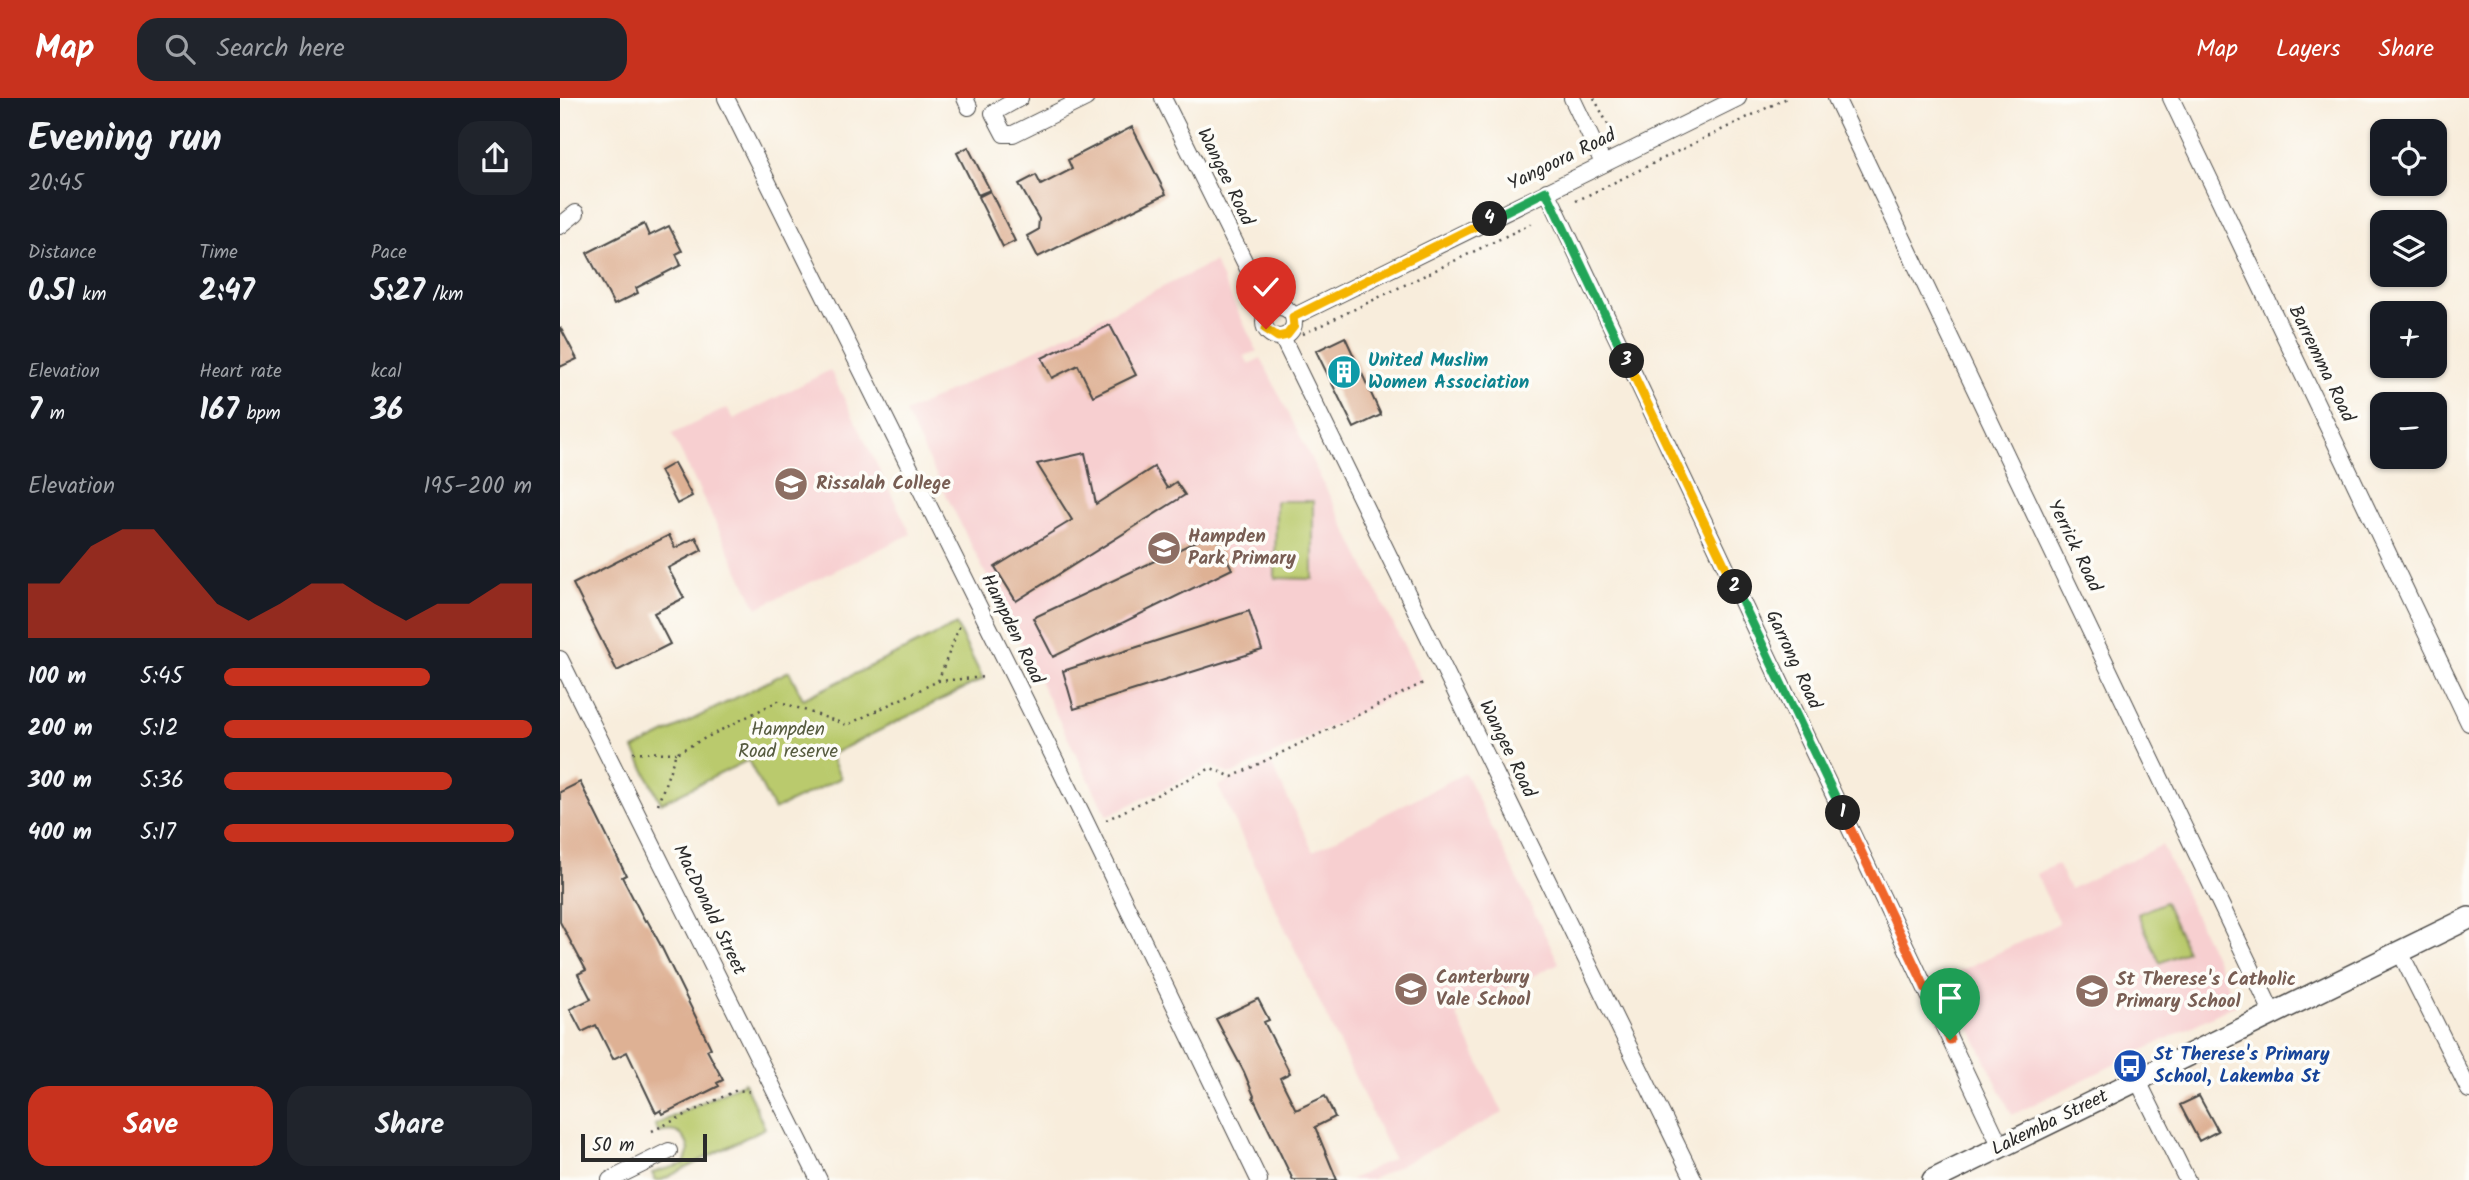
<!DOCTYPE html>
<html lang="en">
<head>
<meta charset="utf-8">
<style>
	:root { --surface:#171b24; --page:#20242c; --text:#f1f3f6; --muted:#9ea1a6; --accent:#c8321e }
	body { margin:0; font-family:Kalam,sans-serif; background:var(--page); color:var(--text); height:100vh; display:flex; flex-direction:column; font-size:26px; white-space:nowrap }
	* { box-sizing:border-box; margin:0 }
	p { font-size:23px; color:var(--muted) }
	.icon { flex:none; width:38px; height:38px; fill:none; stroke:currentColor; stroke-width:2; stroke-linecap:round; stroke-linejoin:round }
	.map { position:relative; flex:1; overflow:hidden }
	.drawer { display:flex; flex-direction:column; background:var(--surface); width:560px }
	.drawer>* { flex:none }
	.controls { position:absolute; left:1810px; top:21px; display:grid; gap:14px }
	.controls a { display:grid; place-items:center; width:77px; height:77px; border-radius:14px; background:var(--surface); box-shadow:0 2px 5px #0004; font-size:35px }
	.scale { position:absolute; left:21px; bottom:18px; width:126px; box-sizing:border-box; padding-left:7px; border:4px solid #2b2b2b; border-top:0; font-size:19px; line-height:24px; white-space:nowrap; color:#2b2b2b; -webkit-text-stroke:5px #fdfcf7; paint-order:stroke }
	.pin { position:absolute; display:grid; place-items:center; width:60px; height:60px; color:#fff; margin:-72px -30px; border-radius:50% 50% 50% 0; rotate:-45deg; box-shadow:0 0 7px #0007 }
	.pin .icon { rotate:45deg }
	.km { position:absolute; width:35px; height:35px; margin:-18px; border-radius:50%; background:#222; color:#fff; font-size:19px; line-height:35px; text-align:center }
	.round { display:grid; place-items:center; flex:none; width:74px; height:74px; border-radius:21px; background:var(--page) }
	.head { display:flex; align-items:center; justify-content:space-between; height:119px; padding:0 28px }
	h1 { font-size:38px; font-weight:700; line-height:52px }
	.figures { display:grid; grid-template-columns:repeat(3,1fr); gap:10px; height:119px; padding:7px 28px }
	.figures div { display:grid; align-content:center }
	.figures b { font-size:30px; font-weight:700 }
	.figures small { font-size:19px; font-weight:400 }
	.figures p { font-size:19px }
	.chart { height:196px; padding:14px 28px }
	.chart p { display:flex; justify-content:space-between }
	.chart svg { width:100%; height:126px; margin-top:7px; fill:var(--accent); opacity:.7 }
	.button { display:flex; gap:14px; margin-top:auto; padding:14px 28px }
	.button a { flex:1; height:80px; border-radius:21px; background:var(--accent); color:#fff; font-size:28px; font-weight:700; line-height:80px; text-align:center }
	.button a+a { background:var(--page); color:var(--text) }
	ul { padding:0 28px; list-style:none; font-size:23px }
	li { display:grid; grid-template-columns:112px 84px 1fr; align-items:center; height:52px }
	li i { height:18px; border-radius:9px; background:var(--accent) }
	header { display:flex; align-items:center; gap:42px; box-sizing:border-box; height:98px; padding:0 35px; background:var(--accent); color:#fff }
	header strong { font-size:33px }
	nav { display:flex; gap:38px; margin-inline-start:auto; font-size:24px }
	.search { width:490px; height:63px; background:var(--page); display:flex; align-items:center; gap:18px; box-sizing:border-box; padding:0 24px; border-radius:21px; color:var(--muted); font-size:26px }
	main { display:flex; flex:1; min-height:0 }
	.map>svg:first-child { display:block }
	.built { fill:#f7cfd0 }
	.green { fill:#baca6d; stroke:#727a4c; stroke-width:2 }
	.building { fill:#deb194 }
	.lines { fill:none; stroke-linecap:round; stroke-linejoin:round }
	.minor-casing { stroke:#4a4846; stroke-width:18 }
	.major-casing { stroke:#4a4846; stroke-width:24 }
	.path { stroke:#4a4846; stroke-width:2.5; stroke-dasharray:2 5; stroke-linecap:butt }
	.minor { stroke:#fff; stroke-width:16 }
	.major { stroke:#fff; stroke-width:21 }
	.split-1-casing { stroke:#fff; stroke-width:14 }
	.split-2-casing { stroke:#fff; stroke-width:14 }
	.split-3-casing { stroke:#fff; stroke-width:14 }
	.split-4-casing { stroke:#fff; stroke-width:14 }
	.split-5-casing { stroke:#fff; stroke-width:14 }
	.split-1 { stroke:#f0652b; stroke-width:9 }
	.split-2 { stroke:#22a559; stroke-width:9 }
	.split-3 { stroke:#f5b400; stroke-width:9 }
	.split-4 { stroke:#22a559; stroke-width:9 }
	.split-5 { stroke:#f5b400; stroke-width:9 }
	.labels { text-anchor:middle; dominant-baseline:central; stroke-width:7; stroke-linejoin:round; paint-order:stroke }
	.street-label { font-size:19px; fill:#2b2b2b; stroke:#fdfcf7 }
	.culture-label { font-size:19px; font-weight:bold; fill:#0d838f; stroke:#fdfcf7; text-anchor:start }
	.education-label { font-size:19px; font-weight:bold; fill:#785e54; stroke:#fdfcf7; text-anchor:start }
	.park-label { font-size:19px; fill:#565b3f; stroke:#fdfcf7 }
	.transit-label { font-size:19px; font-weight:bold; fill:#164399; stroke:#fdfcf7; text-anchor:start }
</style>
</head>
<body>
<header>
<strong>Map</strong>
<div class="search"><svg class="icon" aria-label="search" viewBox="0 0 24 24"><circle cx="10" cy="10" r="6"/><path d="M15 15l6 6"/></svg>Search here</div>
<nav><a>Map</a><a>Layers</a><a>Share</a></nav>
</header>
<main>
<section class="drawer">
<div class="head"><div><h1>Evening run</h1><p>20:45</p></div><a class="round"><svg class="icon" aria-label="share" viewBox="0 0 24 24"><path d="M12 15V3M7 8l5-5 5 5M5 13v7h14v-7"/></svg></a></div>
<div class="figures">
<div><p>Distance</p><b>0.51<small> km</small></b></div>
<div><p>Time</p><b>2:47</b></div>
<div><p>Pace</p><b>5:27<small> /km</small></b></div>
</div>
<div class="figures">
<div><p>Elevation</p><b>7<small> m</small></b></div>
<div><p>Heart rate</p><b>167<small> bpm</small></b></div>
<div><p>kcal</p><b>36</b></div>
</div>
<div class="chart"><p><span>Elevation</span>195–200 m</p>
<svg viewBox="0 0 160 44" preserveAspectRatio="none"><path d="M0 44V25L10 25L20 12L30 6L40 6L50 19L60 32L70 38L80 32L90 25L100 25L110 32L120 38L130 32L140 32L150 25L160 25V44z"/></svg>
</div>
<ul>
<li><b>100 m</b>5:45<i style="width:67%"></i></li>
<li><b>200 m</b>5:12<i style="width:100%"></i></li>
<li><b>300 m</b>5:36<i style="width:74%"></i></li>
<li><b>400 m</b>5:17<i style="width:94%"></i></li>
</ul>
<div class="button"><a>Save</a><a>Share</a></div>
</section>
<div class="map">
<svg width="1909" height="1082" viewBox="0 0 1909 1082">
	<rect width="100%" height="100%" fill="#fdfcf7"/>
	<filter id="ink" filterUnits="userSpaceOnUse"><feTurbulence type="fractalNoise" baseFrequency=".0143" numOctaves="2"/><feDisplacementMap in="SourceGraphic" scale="14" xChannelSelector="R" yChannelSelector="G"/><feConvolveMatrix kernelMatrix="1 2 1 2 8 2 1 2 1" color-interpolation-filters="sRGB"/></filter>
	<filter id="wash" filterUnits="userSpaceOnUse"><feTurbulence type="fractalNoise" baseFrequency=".00686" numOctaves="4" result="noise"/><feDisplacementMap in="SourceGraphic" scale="28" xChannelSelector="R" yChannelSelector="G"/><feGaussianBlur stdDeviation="1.57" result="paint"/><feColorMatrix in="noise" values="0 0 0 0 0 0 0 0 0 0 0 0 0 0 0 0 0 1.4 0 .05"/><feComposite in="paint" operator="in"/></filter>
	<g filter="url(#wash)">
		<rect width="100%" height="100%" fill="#f8eddc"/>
		<path class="built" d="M654,164L697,253L684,258L689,266L701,260L862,584L671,677L651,668L547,718L345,315Z
			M270,272L351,436L197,510L112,336L167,310L174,321Z
			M710,663L753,753L905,675L999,865L896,916L943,1015L811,1082H790L833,1060L658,688Z
			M1602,747L1677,906L1452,1017L1386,880L1499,825L1476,776L1497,766L1510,791Z"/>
		<path class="green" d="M716,403H753V481L715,480Z
			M396,527L423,581L270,657L281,680L214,712L188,662L101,705L74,651L229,573L243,601Z
			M1605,804L1627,853L1600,865L1578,816Z
			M184,984L205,1030L102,1082H95L92,1075L124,1066L129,1052C125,1035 115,1030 99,1035L95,1027Z"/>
		<g id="blocks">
			<path class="building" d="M572,29L606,96L478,159L467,138L478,132L479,121L459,86L476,77L481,87L512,71L508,62Z
				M408,49L430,92L418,97L397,55Z
				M430,93L455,143L443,149L418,99Z
				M84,126L89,138L109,128L122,153L116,156L121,167L76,190L78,195L54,207L27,155Z
				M550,227L576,277L533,298L518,267L492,280L482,260Z
				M0,229L17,261L0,269Z
				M785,239L821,317L794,330L756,253Z
				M525,355L536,406L594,369L607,390L616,384L625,397L456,503L435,469L512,422L477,366Z
				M114,365L132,398L117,406L100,373Z
				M654,435L672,471L493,559L473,520Z
				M109,437L115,450L136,439L142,452L108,470L124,500L94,515L110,546L57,573L13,486Z
				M689,513L702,552L514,611L503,573Z
				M20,684L66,777L62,779L85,823L87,822L100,846L151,950L147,952L163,982L157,985L159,988L103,1016L101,1012L96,1015L67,954L53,961L36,927L22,934L10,911L31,901L18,876L26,872L0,824V694Z
				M698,901L709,922L704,924L730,975L720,980L736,1012L765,998L775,1019L755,1029L777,1082H733L693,999L694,998L684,974L656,921Z
				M1639,998L1658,1033L1639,1043L1620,1007Z"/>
		</g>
	</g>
	<g filter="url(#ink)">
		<use href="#blocks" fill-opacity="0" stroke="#4a4846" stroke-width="2"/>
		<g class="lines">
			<g class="minor-casing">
				<path id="minor" d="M166,0L520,712L699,1082
					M405,0L409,9
					M460,0L433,15L444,36H453L526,0
					M603,0L709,213
					M1012,0L1043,65
					M1276,0L1713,916
					M1611,0L1909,625
					M987,93L1441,1049
					M0,128L16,115
					M704 224a15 15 0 1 1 30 0a15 15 0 1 1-30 0Z
					M733,219L1178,0
					M722,239L1134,1082
					M0,561L259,1082
					M1840,854L1909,992
					M1578,983L1627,1082
					M50,1082L109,1053"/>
			</g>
			<g class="major-casing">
				<path id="major" d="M1373,1082L1909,820"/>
			</g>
			<path class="path" d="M1034,0L1054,38
				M1016,103L1227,0
				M718,184L737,191
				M743,236L975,124
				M378,583L426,579
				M73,654L116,655
				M98,706L116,655L218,603L287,627L378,583L400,527
				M546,722L651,670L672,679L865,584
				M92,1033L177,992L194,994"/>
			<use href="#minor" class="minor"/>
			<use href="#major" class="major"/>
		</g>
	</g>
	<g class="lines" filter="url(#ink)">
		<g class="split-1-casing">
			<path id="split-1" d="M1283,715L1390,942"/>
		</g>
		<g class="split-2-casing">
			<path id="split-2" d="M1175,489L1283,715"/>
		</g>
		<g class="split-3-casing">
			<path id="split-3" d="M1067,263L1175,489"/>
		</g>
		<g class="split-4-casing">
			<path id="split-4" d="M930,121L986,93L1067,263"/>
		</g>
		<g class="split-5-casing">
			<path id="split-5" d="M706,231L718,239L727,237L734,228L733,219L930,121"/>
		</g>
		<use href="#split-1" class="split-1"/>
		<use href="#split-2" class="split-2"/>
		<use href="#split-3" class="split-3"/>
		<use href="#split-4" class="split-4"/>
		<use href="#split-5" class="split-5"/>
	</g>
	<defs>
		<g id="building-disc" transform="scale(1.75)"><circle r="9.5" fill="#0f9aa8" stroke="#fdfcf7"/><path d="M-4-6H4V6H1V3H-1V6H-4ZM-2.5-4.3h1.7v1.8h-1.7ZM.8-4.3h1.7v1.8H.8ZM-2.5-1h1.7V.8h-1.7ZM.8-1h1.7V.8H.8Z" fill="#fff"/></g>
		<g id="university-disc" transform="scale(1.75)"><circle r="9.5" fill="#8d6e63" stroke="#fdfcf7"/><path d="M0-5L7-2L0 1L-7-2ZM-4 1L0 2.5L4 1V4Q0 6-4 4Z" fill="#fff"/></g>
		<g id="school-disc" transform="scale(1.75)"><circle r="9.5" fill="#8d6e63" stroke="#fdfcf7"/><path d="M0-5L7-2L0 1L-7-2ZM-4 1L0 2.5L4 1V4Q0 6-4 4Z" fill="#fff"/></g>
		<g id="bus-disc" transform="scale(1.75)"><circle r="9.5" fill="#1a4fb4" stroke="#fdfcf7"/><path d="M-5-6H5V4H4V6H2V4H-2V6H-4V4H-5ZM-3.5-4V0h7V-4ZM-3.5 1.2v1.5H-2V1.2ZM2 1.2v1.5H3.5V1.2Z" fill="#fff"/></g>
	</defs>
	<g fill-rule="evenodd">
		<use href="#building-disc" x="784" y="274"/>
		<use href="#university-disc" x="231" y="386"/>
		<use href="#school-disc" x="604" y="450"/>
		<use href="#school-disc" x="851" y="891"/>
		<use href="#school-disc" x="1532" y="893"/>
		<use href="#bus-disc" x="1570" y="968"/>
	</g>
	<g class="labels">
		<g class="street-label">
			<text transform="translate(1002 62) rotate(-26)">Yangoora Road</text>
			<text transform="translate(665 79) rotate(64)">Wangee Road</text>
			<text transform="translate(1761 266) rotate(64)">Barremma Road</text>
			<text transform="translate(1514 448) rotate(64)">Yerrick Road</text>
			<text transform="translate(452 531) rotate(64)">Hampden Road</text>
			<text transform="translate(1233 562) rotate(65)">Garrong Road</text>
			<text transform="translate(947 651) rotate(64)">Wangee Road</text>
			<text transform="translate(149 812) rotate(64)">MacDonald Street</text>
			<text transform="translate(1490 1025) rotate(-26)">Lakemba Street</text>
		</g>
		<g class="culture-label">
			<text x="808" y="263">United Muslim<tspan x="808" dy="22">Women Association</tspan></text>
		</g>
		<g class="education-label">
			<text x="256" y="386">Rissalah College</text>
			<text x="628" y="439">Hampden<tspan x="628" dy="22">Park Primary</tspan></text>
			<text x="876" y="880">Canterbury<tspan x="876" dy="22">Vale School</tspan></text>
			<text x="1556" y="882">St Therese's Catholic<tspan x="1556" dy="22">Primary School</tspan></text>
		</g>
		<g class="park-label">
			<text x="228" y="632">Hampden<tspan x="228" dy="22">Road reserve</tspan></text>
		</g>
		<g class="transit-label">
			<text x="1594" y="957">St Therese's Primary<tspan x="1594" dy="22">School, Lakemba St</tspan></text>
		</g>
	</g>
</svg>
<div class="controls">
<a><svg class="icon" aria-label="locate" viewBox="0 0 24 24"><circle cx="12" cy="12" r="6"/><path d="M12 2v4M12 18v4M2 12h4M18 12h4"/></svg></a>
<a><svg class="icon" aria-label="layers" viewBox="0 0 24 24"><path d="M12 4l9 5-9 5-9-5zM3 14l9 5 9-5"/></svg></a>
<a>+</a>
<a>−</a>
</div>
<div class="scale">50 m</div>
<div class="pin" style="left:1390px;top:942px;background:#1e9e55"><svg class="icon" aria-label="arrive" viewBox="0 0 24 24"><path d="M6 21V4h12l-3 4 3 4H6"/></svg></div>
<div class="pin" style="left:706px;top:231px;background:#d93025"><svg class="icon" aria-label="check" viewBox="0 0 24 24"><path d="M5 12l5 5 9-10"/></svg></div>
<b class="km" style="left:1283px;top:715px">1</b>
<b class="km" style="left:1175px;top:489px">2</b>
<b class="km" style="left:1067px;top:263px">3</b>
<b class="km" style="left:930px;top:121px">4</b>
</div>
</main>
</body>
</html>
